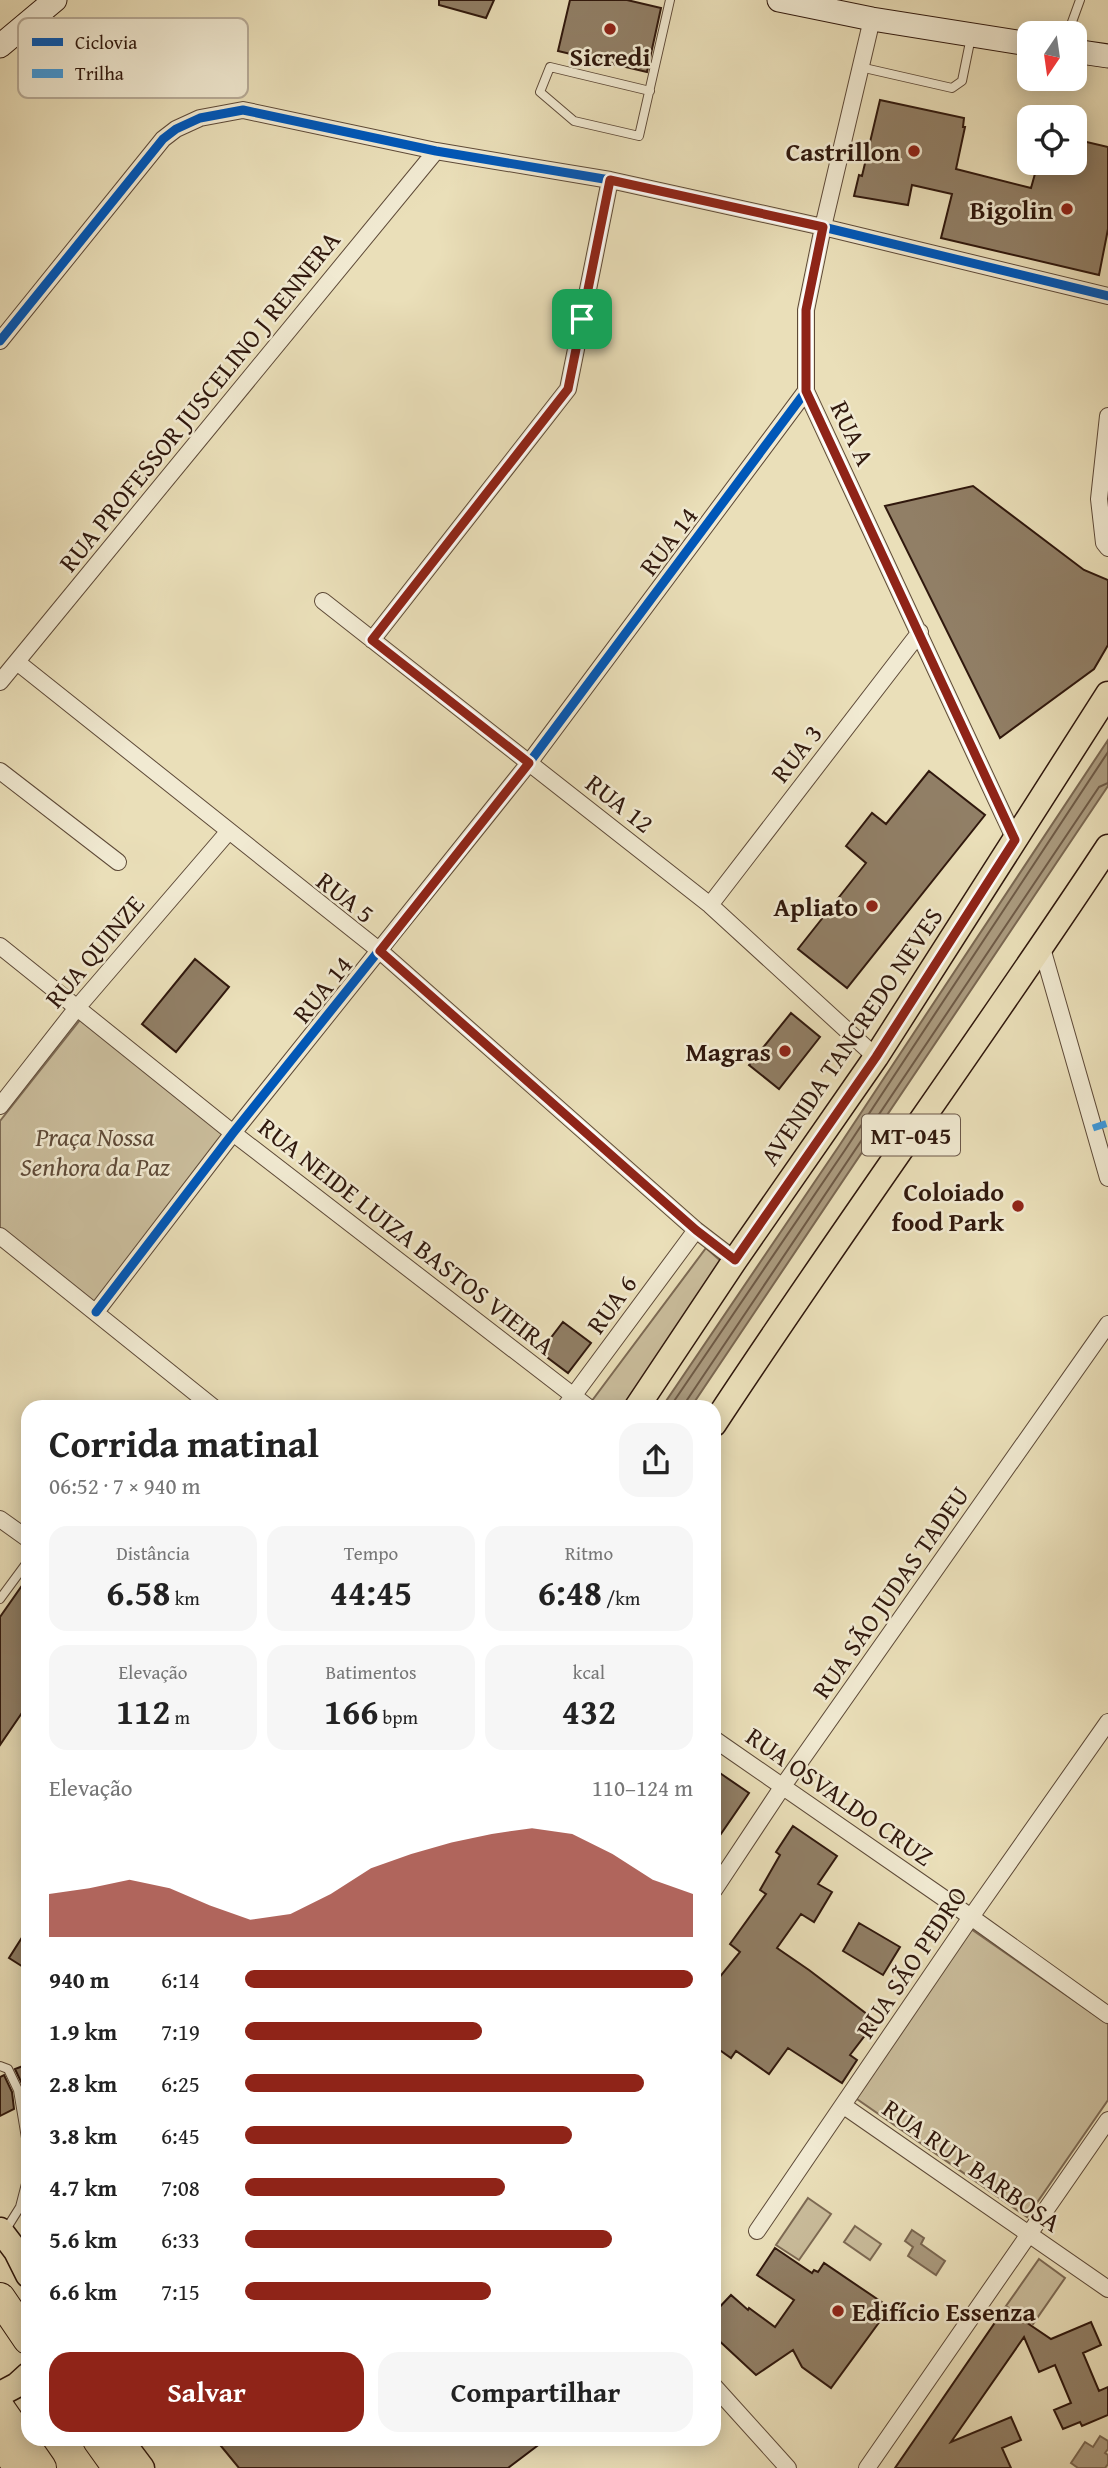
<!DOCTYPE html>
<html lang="pt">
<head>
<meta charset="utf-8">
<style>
	:root { --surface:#fff; --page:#f6f6f6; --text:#222; --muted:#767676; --accent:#8f2418 }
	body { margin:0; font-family:"Gentium Book Plus",serif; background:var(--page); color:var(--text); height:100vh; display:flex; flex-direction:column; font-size:26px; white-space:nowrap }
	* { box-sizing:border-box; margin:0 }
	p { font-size:23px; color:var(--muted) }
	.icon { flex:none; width:38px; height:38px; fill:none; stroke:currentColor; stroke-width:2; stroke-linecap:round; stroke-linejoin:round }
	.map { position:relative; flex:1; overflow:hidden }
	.drawer { position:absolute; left:21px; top:1400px; width:700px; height:1046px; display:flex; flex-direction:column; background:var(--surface); border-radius:21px; box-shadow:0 4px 18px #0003 }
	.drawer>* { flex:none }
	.needle { width:46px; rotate:193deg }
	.fabs { position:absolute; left:1017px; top:21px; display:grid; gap:14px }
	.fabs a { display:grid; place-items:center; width:70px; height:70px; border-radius:14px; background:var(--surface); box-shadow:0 4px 18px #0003; font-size:35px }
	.pin { position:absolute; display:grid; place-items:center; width:60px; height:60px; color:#fff; margin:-30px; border-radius:14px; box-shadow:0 4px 10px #0006 }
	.round { display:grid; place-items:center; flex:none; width:74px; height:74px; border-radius:21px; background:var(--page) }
	.overview { display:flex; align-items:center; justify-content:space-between; height:119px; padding:0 28px }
	h1 { font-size:38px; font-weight:700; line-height:52px }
	.stats { display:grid; grid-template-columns:repeat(3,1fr); gap:10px; height:119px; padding:7px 28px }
	.stats div { display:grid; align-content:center; border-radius:18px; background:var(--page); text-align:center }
	.stats b { font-size:35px; font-weight:700 }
	.stats small { font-size:19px; font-weight:400 }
	.stats p { font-size:19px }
	.chart { height:196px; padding:14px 28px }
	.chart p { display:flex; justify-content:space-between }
	.chart svg { width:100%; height:126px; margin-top:7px; fill:var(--accent); opacity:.7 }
	.cta { display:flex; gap:14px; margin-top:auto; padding:14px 28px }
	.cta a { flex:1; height:80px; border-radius:21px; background:var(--accent); color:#fff; font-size:28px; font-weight:700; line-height:80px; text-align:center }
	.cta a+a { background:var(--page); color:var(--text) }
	ul { padding:0 28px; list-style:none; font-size:23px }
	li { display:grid; grid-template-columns:112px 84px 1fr; align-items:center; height:52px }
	li i { height:18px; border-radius:9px; background:var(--accent) }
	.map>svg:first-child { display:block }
	.green { fill:#cabd9c; stroke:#7d6a54; stroke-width:2 }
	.water { fill:#ab9b7f; stroke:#7a6751; stroke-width:2 }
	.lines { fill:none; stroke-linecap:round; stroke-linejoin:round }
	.shore { stroke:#6e5a46; stroke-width:2 }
	.building { fill:#917f66; stroke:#30180d; stroke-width:2 }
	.lane-casing { stroke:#5e4a38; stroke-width:10 }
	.street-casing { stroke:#5e4a38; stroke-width:18 }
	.secondary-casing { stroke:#30180d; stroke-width:25 }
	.primary-casing { stroke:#30180d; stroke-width:27 }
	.highway-casing { stroke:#30180d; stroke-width:32 }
	.lane { stroke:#f1ead2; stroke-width:8 }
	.street { stroke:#f1ead2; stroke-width:16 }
	.secondary { stroke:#f1ead2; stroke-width:23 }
	.primary { stroke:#eadfb9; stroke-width:24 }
	.highway { stroke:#eadfb9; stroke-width:30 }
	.quiet { stroke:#3e9ade; stroke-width:7; stroke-dasharray:14 7; stroke-linecap:butt }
	.cycleway-casing { stroke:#f1ead2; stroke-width:13 }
	.cycleway { stroke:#0057b8; stroke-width:9 }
	.route-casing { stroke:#fff; stroke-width:14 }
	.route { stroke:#8f2418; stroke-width:9 }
	.poi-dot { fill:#8f2418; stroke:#f1ead2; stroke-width:2.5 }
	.labels { text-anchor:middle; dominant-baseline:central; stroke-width:5; stroke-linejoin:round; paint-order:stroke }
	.shield { fill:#f1ead2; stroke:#6a5748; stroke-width:2 }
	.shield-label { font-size:24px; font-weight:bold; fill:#30180d }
	.poi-label { font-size:26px; font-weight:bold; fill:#30180d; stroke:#f1ead2; text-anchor:end }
	.street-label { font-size:26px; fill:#30180d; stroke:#f1ead2 }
	.park-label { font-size:26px; font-style:italic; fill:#5e4a38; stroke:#f1ead2 }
	.key { fill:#f1ead2; stroke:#b7ab97; stroke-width:2 }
	.key-label { font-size:19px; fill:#30180d }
</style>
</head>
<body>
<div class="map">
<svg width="1108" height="2468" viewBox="0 0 1108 2468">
	<rect width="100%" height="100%" fill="#eadfb9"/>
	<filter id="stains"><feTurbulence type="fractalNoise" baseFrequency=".00286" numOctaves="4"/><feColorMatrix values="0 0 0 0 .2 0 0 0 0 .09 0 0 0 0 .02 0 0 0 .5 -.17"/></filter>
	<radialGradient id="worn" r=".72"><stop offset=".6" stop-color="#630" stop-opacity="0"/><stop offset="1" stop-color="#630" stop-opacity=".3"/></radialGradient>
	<path class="green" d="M80,1020L228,1135L95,1303L0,1229V1121Z
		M706,1248L723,1263L631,1407H597L591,1402Z
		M971,1929L1108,2024V2100L1027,2217L854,2097Z
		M808,2198L831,2214L799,2260L776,2245Z
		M855,2226L881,2244L870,2260L844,2242Z
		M1039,2259L1065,2278L1033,2324L1006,2306Z"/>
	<path class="water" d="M1108,740V786L691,1407H662L839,1146Z
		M912,2230L924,2238L921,2244L945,2261L936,2275L908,2256L913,2247L905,2241Z
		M1100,2436L1108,2441V2449L1105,2453L1108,2455V2464L1105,2468H1078L1071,2463L1085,2442L1093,2447Z"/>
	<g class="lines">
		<path class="shore" d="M670,1407L845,1150L1108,752
			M685,1407L687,1400L1099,787L1108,783"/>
	</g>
	<path class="building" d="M439,0H494L486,18L439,5Z
		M570,0H627L661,8L647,72L558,51Z
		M880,100L964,118L963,127H965L956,169L1031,188L1038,163H1074V139L1108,147V229L1099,275L941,238L952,194L912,185L908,205L854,196L859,175L862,176Z
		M973,486L1084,570L1108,580V645L1094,669L1000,738L885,506Z
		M929,771L985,815L847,988L798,949L866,863L846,846L872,813L886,824Z
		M195,959L229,987L176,1052L142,1024Z
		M791,1013L820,1037L779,1089L749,1065Z
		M563,1322L591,1343L568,1373L540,1352Z
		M28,1577V1704L0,1745V1617Z
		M714,1769L749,1793L714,1844Z
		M793,1826L837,1856L818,1884L832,1892L814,1922L801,1914L777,1948L809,1970L876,2021L850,2055L857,2060L842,2083L788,2048L769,2074L736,2051L731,2058L714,2046V1984L740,1952L730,1944L766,1894L760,1890L780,1855L776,1852Z
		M859,1923L900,1947L883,1975L843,1951Z
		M28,1928V1970L9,1958Z
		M28,2064V2102L27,2103L24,2088L15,2069Z
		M4,2075L12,2092L14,2109L0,2116V2077Z
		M775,2248L812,2273L814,2270L818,2272L824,2263L886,2305L879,2314L883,2317L831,2388L802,2367L793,2350L756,2375L714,2336V2313L731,2295L748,2310L749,2308L775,2327L794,2300L757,2275Z
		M1005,2308L1051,2339L1091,2322L1101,2345L1083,2353L1099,2391L1108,2387V2415L1082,2426L1080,2422L1063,2429L1054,2410L1071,2403L1055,2365L1039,2372L1024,2337L951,2442L1011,2417L1021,2440L1002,2448L1011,2468H895Z
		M216,2440H545L508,2468H239Z"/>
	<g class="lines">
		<g class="lane-casing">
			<path id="lane" d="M1068,33L1080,0
				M860,67L952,88L962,81L971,37
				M650,91L550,67L540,92L574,121L639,136L670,0
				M0,1599L28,1561
				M0,2066L8,2069L18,2090L28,2150
				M5,2231L20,2207L28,2176"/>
		</g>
		<g class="street-casing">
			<path id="street" d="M872,19L823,227L806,310V391L1015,840
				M0,341L163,139L176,129L200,118L243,110L436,151L610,180L823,227L1108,296
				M1108,416L1099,499L1104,543L1108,548
				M323,601L710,905L876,1057
				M372,640L568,389L610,180
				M17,662L380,951L696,1230L735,1260
				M0,682L436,151
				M0,771L118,862
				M710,905L920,632
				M0,946L233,1133L588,1407
				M1042,948L1108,1178
				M0,1106L76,1009L229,831
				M0,1236L213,1407
				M96,1312L233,1133L529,763L806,391
				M565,1407L696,1230
				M0,1519L28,1539
				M714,1739L971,1917L1108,2015
				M714,1890L783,1786L1108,1324
				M844,2106L1108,2289
				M757,2231L971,1917L1108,1722
				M714,2386L788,2468
				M867,2468L1108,2120"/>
		</g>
		<g class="secondary-casing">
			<path id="secondary" d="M779,0L872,19L1029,44
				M0,46L55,0
				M1074,51L1108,56"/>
		</g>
		<g class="primary-casing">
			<path id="primary" d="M637,1407L735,1260L876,1057L1108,694
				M714,1424C842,1229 980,1041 1108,847
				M0,2230L16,2251L28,2275
				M0,2394L17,2385L28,2375
				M121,2440L142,2468
				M0,2446L16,2468"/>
		</g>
		<g class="highway-casing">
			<path id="highway" d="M0,2298L28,2339
				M0,2409L41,2468
				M98,2440L118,2468"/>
		</g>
		<use href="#lane" class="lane"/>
		<use href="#street" class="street"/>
		<use href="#secondary" class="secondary"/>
		<use href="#primary" class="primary"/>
		<use href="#highway" class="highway"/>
		<path class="quiet" d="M1093,1128L1108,1123"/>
		<g class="cycleway-casing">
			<path id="cycleway" d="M0,341L163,139L176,129L200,118L243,110L436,151L610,180L823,227L1108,296
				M96,1312L233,1133L529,763L806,391"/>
		</g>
		<use href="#cycleway" class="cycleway"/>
	</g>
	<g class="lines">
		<g class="route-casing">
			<path id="route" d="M610,180L823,227L806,310V391L1015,840L876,1057L735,1260L696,1230L380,951L529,763L372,640L568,389Z"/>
		</g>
		<use href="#route" class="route"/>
	</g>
	<g class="poi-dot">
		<circle cx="610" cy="29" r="7"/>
		<circle cx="914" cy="151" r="7"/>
		<circle cx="1067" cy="209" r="7"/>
		<circle cx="872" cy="906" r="7"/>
		<circle cx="785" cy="1051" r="7"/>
		<circle cx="1018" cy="1206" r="7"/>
		<circle cx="838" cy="2311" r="7"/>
	</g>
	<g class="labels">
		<rect class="shield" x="862" y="1114.5" width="98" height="41" rx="5"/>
		<g class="shield-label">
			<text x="911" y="1135">MT-045</text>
		</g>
		<g class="poi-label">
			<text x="610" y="56" text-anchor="middle">Sicredi</text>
			<text x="900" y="151">Castrillon</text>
			<text x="1053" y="209">Bigolin</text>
			<text x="858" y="906">Apliato</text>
			<text x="771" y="1051">Magras</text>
			<text x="1004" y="1191">Coloiado<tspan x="1004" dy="30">food Park</tspan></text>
			<text x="852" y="2311" text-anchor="start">Edifício Essenza</text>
		</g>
		<g class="street-label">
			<text transform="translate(199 401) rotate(-51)">RUA PROFESSOR JUSCELINO J RENNERA</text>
			<text transform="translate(853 433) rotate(65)">RUA A</text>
			<text transform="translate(668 541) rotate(-53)">RUA 14</text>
			<text transform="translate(796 753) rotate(-52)">RUA 3</text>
			<text transform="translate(620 803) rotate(38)">RUA 12</text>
			<text transform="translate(346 897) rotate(38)">RUA 5</text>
			<text transform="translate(94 951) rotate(-50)">RUA QUINZE</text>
			<text transform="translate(322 989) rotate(-51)">RUA 14</text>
			<text transform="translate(851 1036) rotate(-56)">AVENIDA TANCREDO NEVES</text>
			<text transform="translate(407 1236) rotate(38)">RUA NEIDE LUIZA BASTOS VIEIRA</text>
			<text transform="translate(611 1304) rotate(-54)">RUA 6</text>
			<text transform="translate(890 1592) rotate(-55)">RUA SÃO JUDAS TADEU</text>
			<text transform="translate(840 1796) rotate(35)">RUA OSVALDO CRUZ</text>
			<text transform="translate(911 1962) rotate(-56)">RUA SÃO PEDRO</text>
			<text transform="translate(972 2165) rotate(35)">RUA RUY BARBOSA</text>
		</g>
		<g class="park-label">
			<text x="95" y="1136">Praça Nossa<tspan x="95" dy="30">Senhora da Paz</tspan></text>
		</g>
	</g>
	<rect x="18" y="18" width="230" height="80" rx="10" class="key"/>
	<rect x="32" y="38" width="31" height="8" fill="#0057b8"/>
	<rect x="32" y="69" width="31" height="9" fill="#3e9ade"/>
	<g class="key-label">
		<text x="75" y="49">Ciclovia</text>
		<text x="75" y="80">Trilha</text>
	</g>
	<rect width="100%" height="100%" filter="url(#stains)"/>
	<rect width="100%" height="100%" fill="url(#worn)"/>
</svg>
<div class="fabs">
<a><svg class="needle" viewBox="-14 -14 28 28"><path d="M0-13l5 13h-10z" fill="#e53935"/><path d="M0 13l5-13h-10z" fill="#767676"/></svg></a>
<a><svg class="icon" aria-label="locate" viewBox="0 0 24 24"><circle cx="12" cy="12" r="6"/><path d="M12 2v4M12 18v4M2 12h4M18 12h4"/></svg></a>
</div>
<div class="pin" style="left:582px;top:319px;background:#1e9e55"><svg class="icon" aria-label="arrive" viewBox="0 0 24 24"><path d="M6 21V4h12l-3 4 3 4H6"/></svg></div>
<section class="drawer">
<div class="overview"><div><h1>Corrida matinal</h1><p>06:52 · 7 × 940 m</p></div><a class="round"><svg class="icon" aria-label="share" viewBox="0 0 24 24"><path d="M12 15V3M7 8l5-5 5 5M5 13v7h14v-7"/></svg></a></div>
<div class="stats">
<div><p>Distância</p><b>6.58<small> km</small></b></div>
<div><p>Tempo</p><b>44:45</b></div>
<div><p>Ritmo</p><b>6:48<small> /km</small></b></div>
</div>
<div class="stats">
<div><p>Elevação</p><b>112<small> m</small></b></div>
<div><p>Batimentos</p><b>166<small> bpm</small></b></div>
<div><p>kcal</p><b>432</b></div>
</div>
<div class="chart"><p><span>Elevação</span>110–124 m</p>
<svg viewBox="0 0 160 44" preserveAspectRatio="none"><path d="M0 44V29L10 27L20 24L30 27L40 33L50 38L60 36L70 29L80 20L90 15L100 11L110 8L120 6L130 8L140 15L150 24L160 29V44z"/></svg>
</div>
<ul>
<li><b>940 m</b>6:14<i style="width:100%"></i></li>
<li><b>1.9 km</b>7:19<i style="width:53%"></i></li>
<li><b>2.8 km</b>6:25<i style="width:89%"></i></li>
<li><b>3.8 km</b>6:45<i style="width:73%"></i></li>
<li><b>4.7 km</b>7:08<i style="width:58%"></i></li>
<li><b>5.6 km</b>6:33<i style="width:82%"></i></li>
<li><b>6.6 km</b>7:15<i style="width:55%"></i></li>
</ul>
<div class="cta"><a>Salvar</a><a>Compartilhar</a></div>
</section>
</div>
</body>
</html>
